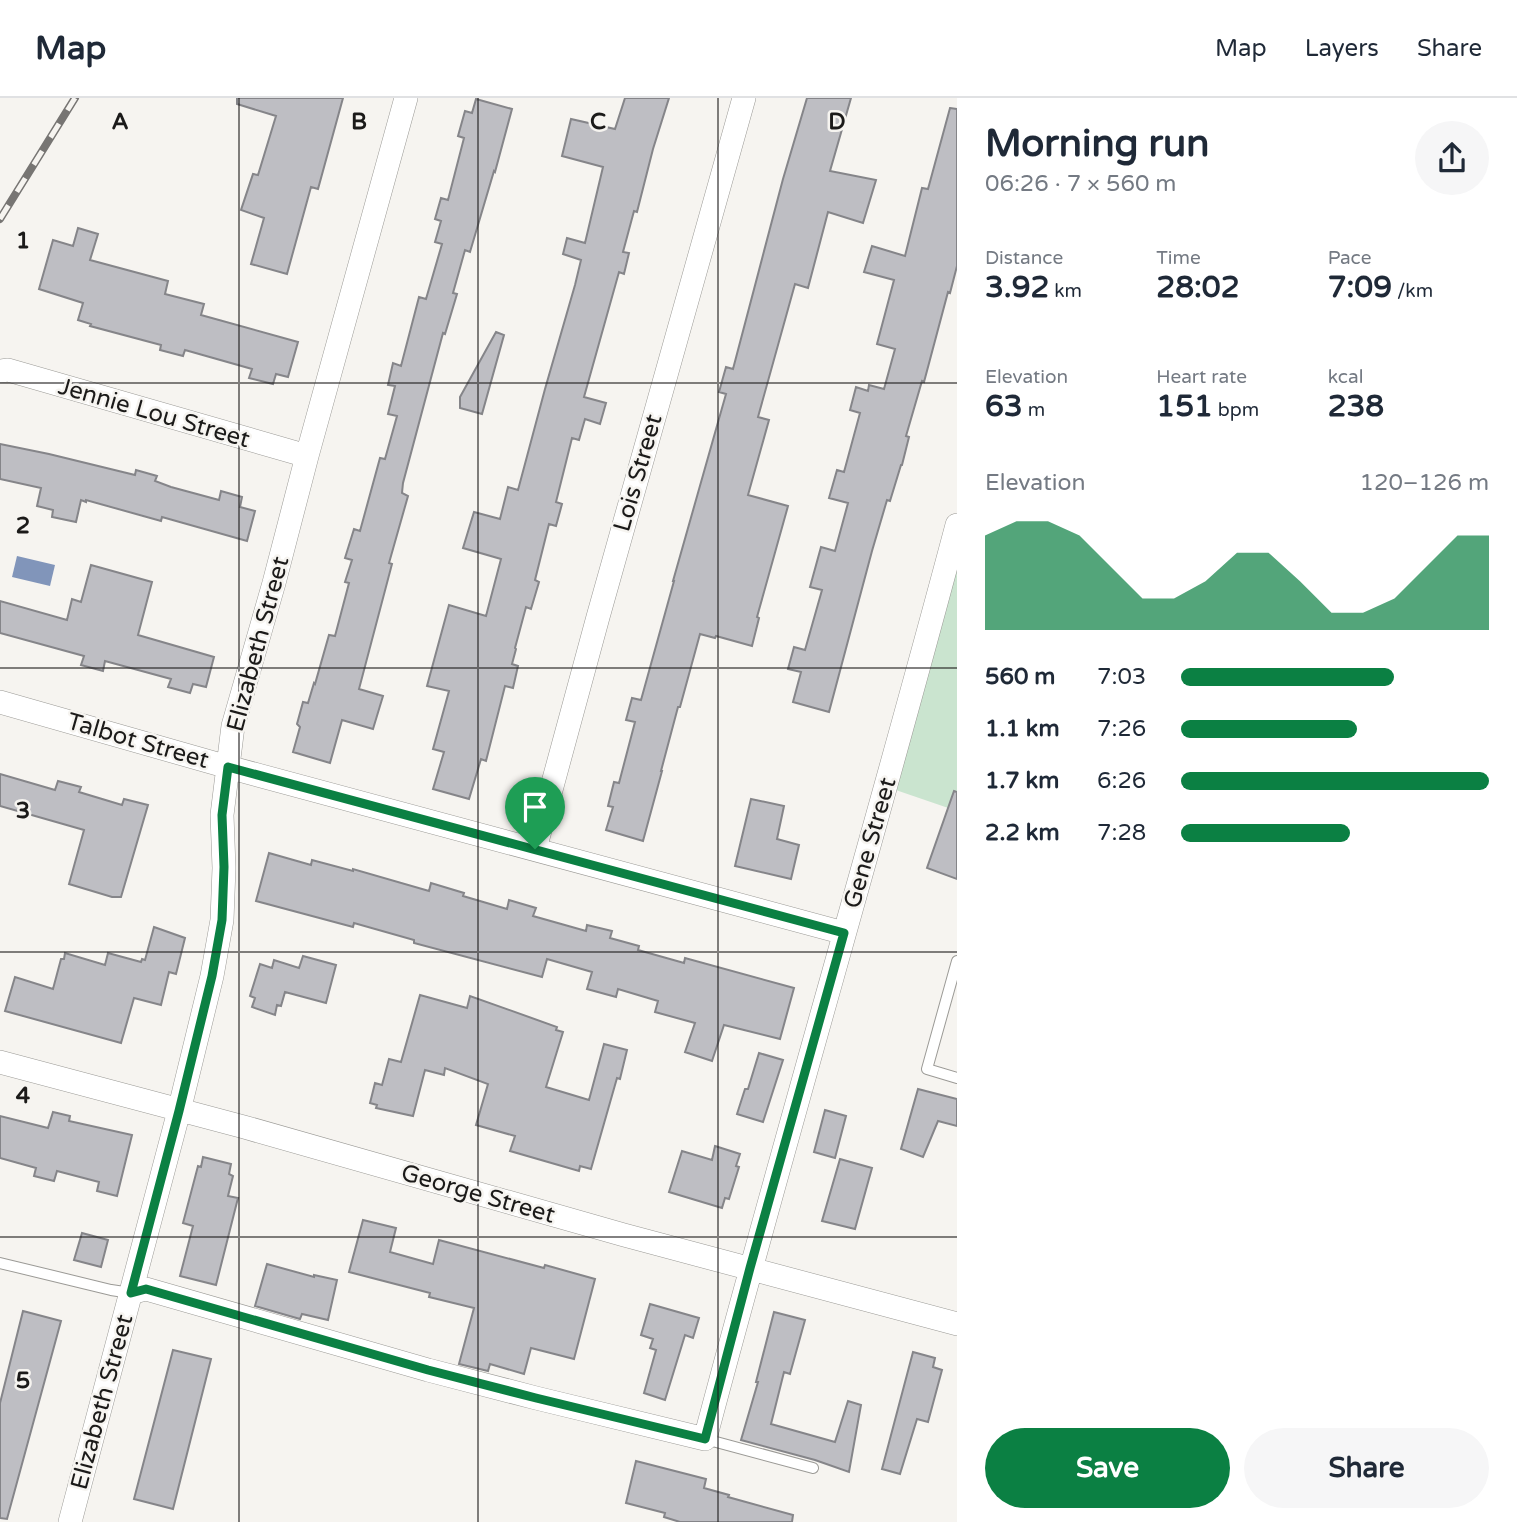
<!DOCTYPE html>
<html lang="en">
<head>
<meta charset="utf-8">
<style>
	:root { --surface:#fff; --page:#f6f6f7; --text:#1f2937; --muted:#747a83; --line:#e0e1e3; --accent:#0b8043 }
	body { margin:0; font-family:"Varela Round",sans-serif; background:var(--page); color:var(--text); height:100vh; display:flex; flex-direction:column; font-size:26px; white-space:nowrap }
	* { box-sizing:border-box; margin:0 }
	p { font-size:23px; color:var(--muted) }
	.icon { flex:none; width:38px; height:38px; fill:none; stroke:currentColor; stroke-width:2; stroke-linecap:round; stroke-linejoin:round }
	.map { position:relative; flex:1; overflow:hidden }
	.drawer { display:flex; flex-direction:column; background:var(--surface); width:560px }
	.drawer>* { flex:none }
	.pin { position:absolute; display:grid; place-items:center; width:60px; height:60px; color:#fff; margin:-72px -30px; border-radius:50% 50% 50% 0; rotate:-45deg; box-shadow:0 0 7px #0007 }
	.pin .icon { rotate:45deg }
	.round { display:grid; place-items:center; flex:none; width:74px; height:74px; border-radius:37px; background:var(--page) }
	.head { display:flex; align-items:center; justify-content:space-between; height:119px; padding:0 28px }
	h1 { font-size:38px; font-weight:700; line-height:52px }
	.stats { display:grid; grid-template-columns:repeat(3,1fr); gap:10px; height:119px; padding:7px 28px }
	.stats div { display:grid; align-content:center }
	.stats b { font-size:30px; font-weight:700 }
	.stats small { font-size:19px; font-weight:400 }
	.stats p { font-size:19px }
	.chart { height:196px; padding:14px 28px }
	.chart p { display:flex; justify-content:space-between }
	.chart svg { width:100%; height:126px; margin-top:7px; fill:var(--accent); opacity:.7 }
	.button { display:flex; gap:14px; margin-top:auto; padding:14px 28px }
	.button a { flex:1; height:80px; border-radius:42px; background:var(--accent); color:#fff; font-size:28px; font-weight:700; line-height:80px; text-align:center }
	.button a+a { background:var(--page); color:var(--text) }
	ul { padding:0 28px; list-style:none; font-size:23px }
	li { display:grid; grid-template-columns:112px 84px 1fr; align-items:center; height:52px }
	li i { height:18px; border-radius:9px; background:var(--accent) }
	header { display:flex; align-items:center; gap:42px; box-sizing:border-box; height:98px; padding:0 35px; background:var(--surface); border-bottom:2px solid var(--line) }
	header strong { font-size:33px }
	nav { display:flex; gap:38px; margin-inline-start:auto; font-size:24px }
	main { display:flex; flex:1; min-height:0 }
	.map>svg:first-child { display:block }
	.green { fill:#cae4cf }
	.water { fill:#8195ba }
	.building { fill:#bebec3; stroke:#858589; stroke-width:2 }
	.lines { fill:none; stroke-linecap:round; stroke-linejoin:round }
	.service-casing { stroke:#9b9a96; stroke-width:12 }
	.minor-casing { stroke:#9b9a96; stroke-width:24 }
	.service { stroke:#fff; stroke-width:10 }
	.minor { stroke:#fff; stroke-width:23 }
	.rail-casing { stroke:#777573; stroke-width:8 }
	.rail { stroke:#f6f4f0; stroke-width:5; stroke-dasharray:16; stroke-linecap:butt }
	.route-casing { stroke:#fff; stroke-width:14 }
	.route { stroke:#0b8043; stroke-width:9 }
	.grid { fill:none; stroke:#1b1a19; stroke-width:2; stroke-opacity:0.55 }
	.labels { text-anchor:middle; dominant-baseline:central; stroke-width:5; stroke-linejoin:round; paint-order:stroke }
	.street-label { font-size:24px; fill:#1b1a19; stroke:#f6f4f0 }
	.grid-label { font-size:23px; text-anchor:middle; font-weight:bold; fill:#1b1a19; stroke:#f6f4f0; stroke-width:5; stroke-linejoin:round; paint-order:stroke }
</style>
</head>
<body>
<header>
<strong>Map</strong>
<nav><a>Map</a><a>Layers</a><a>Share</a></nav>
</header>
<main>
<div class="map">
<svg width="957" height="1424" viewBox="0 0 957 1424">
	<rect width="100%" height="100%" fill="#f6f4f0"/>
	<path class="green" d="M957,427V713L887,689Z"/>
	<path class="water" d="M17,458L55,467L50,488L12,479Z"/>
	<path class="building" d="M237,0H343L318,91L311,89L287,176L251,166L264,120L241,112L253,76L258,77L276,18L237,6Z
		M625,0H669L653,51L637,114L634,113L623,154L629,155L624,176L619,174L584,299L606,305L600,326L585,321L579,342L572,340L556,404L562,406L556,428L549,426L535,482L539,484L531,511L526,509L515,550L516,551L512,566L518,568L513,590L505,588L486,663L481,661L469,701L433,691L444,654L433,651L449,593L427,588L449,507L486,518L501,461L463,450L474,414L500,421L508,389L518,392L545,291L575,187L581,162L563,156L567,140L585,145L603,69L562,58L571,21L615,31Z
		M807,0H851L830,73L876,82L863,125L828,114L808,190L795,186L758,319L769,322L748,397L788,408L757,519L759,520L752,548L716,538L715,540L700,536L680,609H678L661,673H662L643,743L606,732L613,709L608,708L614,684L619,685L635,624L626,622L632,600L641,602L674,483H673L726,296L719,294L726,269L733,271L783,81Z
		M476,1L512,11L495,74L494,73L470,154L465,152L453,195L457,196L445,236L443,235L403,385L402,395L408,398L389,465L392,466L359,591L383,598L373,631L342,622L330,665L293,654L300,629L297,626L303,604L308,605L314,585L315,586L329,537L335,538L349,485L345,484L352,462L345,460L354,431L360,433L380,360L385,361L397,318L388,316L395,288L388,287L393,265L401,268L419,199L426,201L442,146L435,144L441,123L435,121L441,100L448,102L464,40L458,38L465,13L472,15Z
		M950,10L957,11V168L950,195L948,194L924,284L922,283L906,338L909,339L902,367H901L890,403L887,402L872,453L829,614L793,604L801,574L788,571L794,549L805,552L822,492L810,489L821,449L835,453L848,405L829,400L837,372L844,374L860,315L850,312L856,289L868,293L869,287L884,291L895,251L877,246L894,182L864,174L872,148L905,158L922,90L928,91Z
		M78,130L98,136L90,162L168,183L165,196L204,206L201,217L298,244L288,279L276,276L273,286L249,280L252,271L185,252L183,258L160,252L161,247L90,228L91,226L78,222L83,205L39,191L53,142L73,148Z
		M496,234L504,237L482,316L460,310V299Z
		M0,346L49,356L135,377L136,372L157,378L155,383L171,389L219,402L221,393L242,399L240,409L255,413L247,443L162,419L161,423L86,402V404L81,402L76,424L52,419L53,412L37,408L41,390L0,381Z
		M91,467L152,484L138,537L214,559L206,589L193,586L190,595L168,589L171,581L105,563L103,573L81,567L84,558L0,535V503L67,522L72,501L81,504Z
		M0,676L55,692L58,683L81,689L79,694L122,707L124,701L148,707L121,799H112L69,786L84,732L0,708Z
		M954,693L957,694V781L927,770Z
		M751,701L784,708L777,741L799,747L791,781L735,768Z
		M269,755L311,767L312,762L353,773V771L429,793L431,785L464,795L463,798L507,811L509,802L536,810L533,818L586,833L587,827L612,833L610,840L639,848L638,852L684,865L685,860L794,890L780,941L724,927L712,963L685,954L695,925L655,914L658,903L618,891L616,899L587,891L592,874L547,861L542,879L414,845V842L354,825L353,829L256,803Z
		M154,829L185,840L176,876L169,874L161,907L134,900L121,945L5,913L15,879L53,891L61,861H64L65,855L105,867L108,855L141,864L142,861L145,862Z
		M303,858L336,867L326,905L285,894L281,908L277,907L275,917L252,909L255,900L250,898L260,866L272,870L274,862L299,870Z
		M420,897L467,910L470,898L557,929L556,932L563,934L546,989L589,1002L604,946L627,952L620,981L617,980L591,1071L580,1068L579,1073L510,1053L515,1038L476,1027L488,986L445,970L444,977L425,972L413,1018L376,1010L377,1007L370,1005L375,985L382,987L389,961L401,964Z
		M759,955L783,962L763,1024L737,1016L745,991H748Z
		M918,991L957,1001V1028L938,1023L923,1059L901,1051Z
		M825,1012L846,1018L835,1060L814,1054Z
		M53,1014L70,1018L69,1023L132,1037L117,1098L97,1093L99,1084L57,1073L54,1083L34,1078L36,1070L0,1060V1018L48,1030Z
		M715,1048L740,1056L736,1068L739,1069L729,1101L725,1100L722,1110L669,1094L682,1053L712,1062Z
		M203,1059L231,1066L229,1076L233,1078L228,1098L238,1100L216,1187L180,1178L193,1128L183,1125L198,1068L201,1069Z
		M840,1061L872,1070L855,1131L822,1123Z
		M363,1122L396,1130L390,1154L433,1166L439,1142L544,1170L545,1167L595,1181L574,1261L531,1250L524,1276L490,1266L488,1273L459,1266L474,1210L429,1199L430,1195L349,1174Z
		M82,1135L108,1142L101,1169L74,1162Z
		M267,1166L314,1179V1177L337,1182L328,1222L302,1216L300,1221L255,1208Z
		M650,1206L699,1220L693,1240L685,1237L665,1302L644,1295L656,1252L650,1250L653,1241L641,1237Z
		M23,1213L61,1223L7,1421L0,1420V1305Z
		M774,1214L805,1222L790,1276L784,1274L771,1326L835,1344L848,1303L861,1307L849,1374L815,1362L741,1342L758,1284H756Z
		M173,1252L211,1261L173,1411L134,1401Z
		M913,1254L935,1260L933,1269L942,1272L928,1324L917,1321L900,1376L882,1371Z
		M636,1363L706,1381L704,1390L729,1397L728,1399L793,1417L792,1424H680L664,1419L665,1415L626,1405Z"/>
	<g class="lines">
		<g class="service-casing">
			<path id="service" d="M957,863L927,971L957,980
				M0,1165L111,1192L131,1195
				M705,1341L813,1370"/>
		</g>
		<g class="minor-casing">
			<path id="minor" d="M0,273L8,272L307,358
				M0,604L228,669L844,835
				M535,751L598,519L744,0
				M0,964L244,1029L624,1137L957,1226
				M131,1195L146,1191L428,1272L536,1300L705,1341C786,1035 876,732 957,427
				M70,1424L179,1013L212,878L222,822L224,770L222,717L233,628L274,485L307,358L406,0"/>
		</g>
		<use href="#service" class="service"/>
		<use href="#minor" class="minor"/>
		<g class="rail-casing">
			<path id="rail" d="M0,121L75,0"/>
		</g>
		<use href="#rail" class="rail"/>
	</g>
	<g class="lines">
		<g class="route-casing">
			<path id="route" d="M228,669L844,835L750,1170L705,1341L536,1300L428,1272L146,1191L131,1195L179,1013L212,878L222,822L224,769L222,717Z"/>
		</g>
		<use href="#route" class="route"/>
	</g>
	<path class="grid" d="M239,0V1424M478,0V1424M718,0V1424M0,285H957M0,570H957M0,854H957M0,1139H957"/>
	<g class="labels">
		<g class="street-label">
			<text transform="translate(154 315) rotate(16)">Jennie Lou Street</text>
			<text transform="translate(638 375) rotate(-74)">Lois Street</text>
			<text transform="translate(258 546) rotate(-75)">Elizabeth Street</text>
			<text transform="translate(138 643) rotate(16)">Talbot Street</text>
			<text transform="translate(870 745) rotate(-74)">Gene Street</text>
			<text transform="translate(478 1096) rotate(16)">George Street</text>
			<text transform="translate(102 1304) rotate(-75)">Elizabeth Street</text>
		</g>
	</g>
	<g class="grid-label">
		<text x="120" y="31">A</text>
		<text x="359" y="31">B</text>
		<text x="598" y="31">C</text>
		<text x="837" y="31">D</text>
		<text x="23" y="150">1</text>
		<text x="23" y="435">2</text>
		<text x="23" y="720">3</text>
		<text x="23" y="1005">4</text>
		<text x="23" y="1290">5</text>
	</g>
</svg>
<div class="pin" style="left:535px;top:751px;background:#1e9e55"><svg class="icon" aria-label="arrive" viewBox="0 0 24 24"><path d="M6 21V4h12l-3 4 3 4H6"/></svg></div>
</div>
<section class="drawer">
<div class="head"><div><h1>Morning run</h1><p>06:26 · 7 × 560 m</p></div><a class="round"><svg class="icon" aria-label="share" viewBox="0 0 24 24"><path d="M12 15V3M7 8l5-5 5 5M5 13v7h14v-7"/></svg></a></div>
<div class="stats">
<div><p>Distance</p><b>3.92<small> km</small></b></div>
<div><p>Time</p><b>28:02</b></div>
<div><p>Pace</p><b>7:09<small> /km</small></b></div>
</div>
<div class="stats">
<div><p>Elevation</p><b>63<small> m</small></b></div>
<div><p>Heart rate</p><b>151<small> bpm</small></b></div>
<div><p>kcal</p><b>238</b></div>
</div>
<div class="chart"><p><span>Elevation</span>120–126 m</p>
<svg viewBox="0 0 160 44" preserveAspectRatio="none"><path d="M0 44V11L10 6L20 6L30 11L40 22L50 33L60 33L70 27L80 17L90 17L100 27L110 38L120 38L130 33L140 22L150 11L160 11V44z"/></svg>
</div>
<ul>
<li><b>560 m</b>7:03<i style="width:69%"></i></li>
<li><b>1.1 km</b>7:26<i style="width:57%"></i></li>
<li><b>1.7 km</b>6:26<i style="width:100%"></i></li>
<li><b>2.2 km</b>7:28<i style="width:55%"></i></li>
</ul>
<div class="button"><a>Save</a><a>Share</a></div>
</section>
</main>
</body>
</html>
